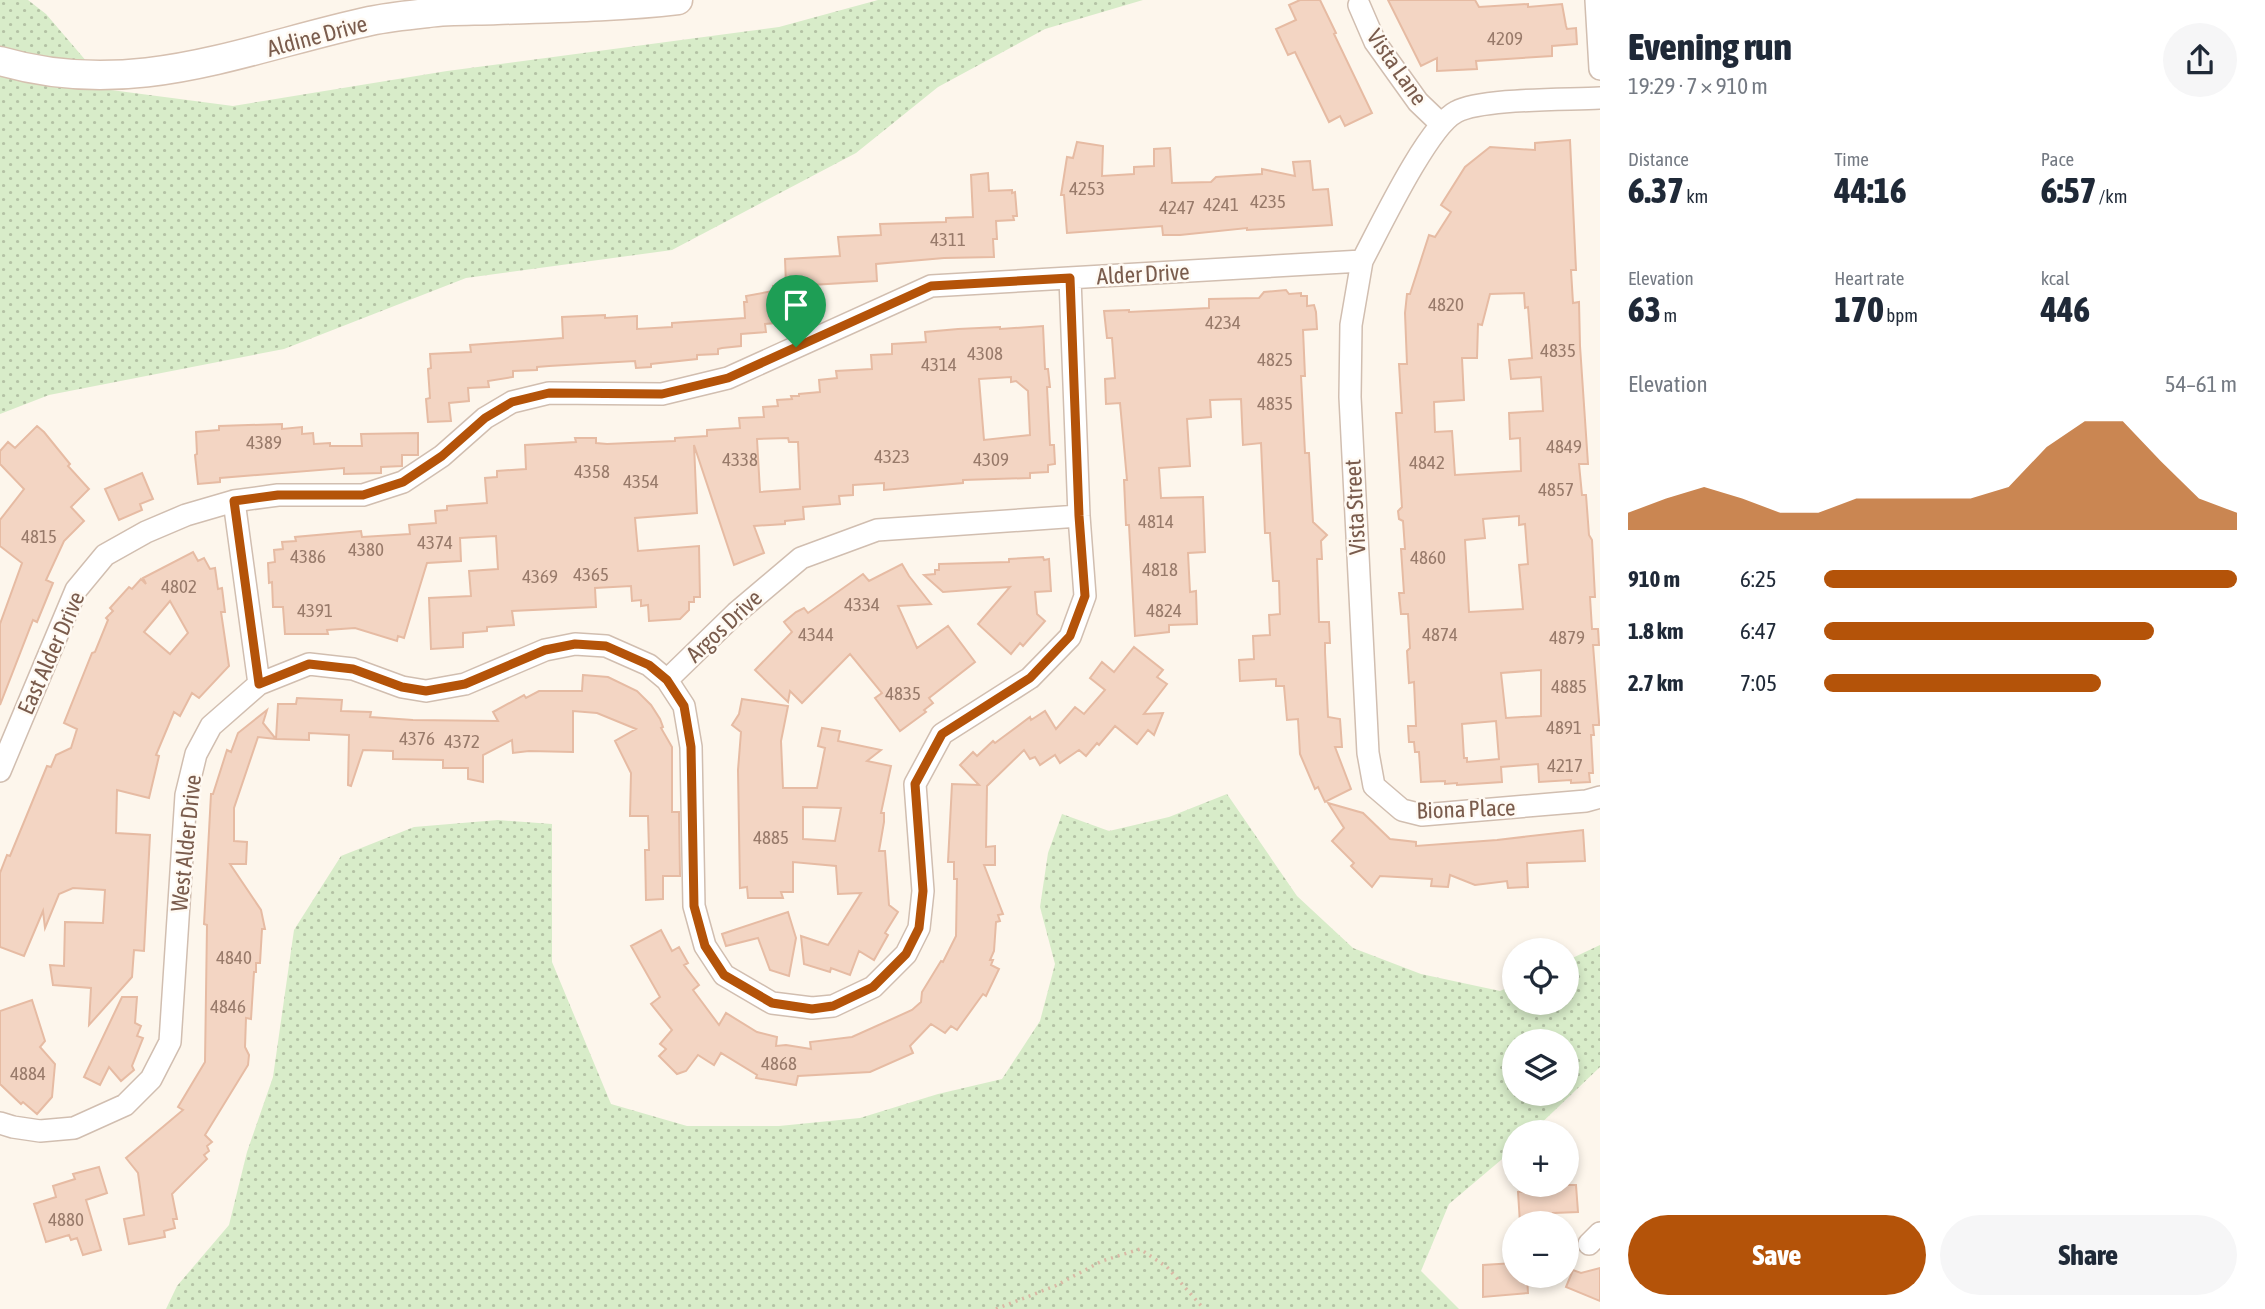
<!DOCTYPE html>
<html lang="en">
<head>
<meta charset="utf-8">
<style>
	:root { --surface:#fff; --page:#f6f6f7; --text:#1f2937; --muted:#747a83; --accent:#b45309 }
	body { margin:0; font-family:"Asap Condensed",sans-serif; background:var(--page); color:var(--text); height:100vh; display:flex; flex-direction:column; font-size:26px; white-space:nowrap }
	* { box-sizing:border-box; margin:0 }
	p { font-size:23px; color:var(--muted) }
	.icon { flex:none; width:38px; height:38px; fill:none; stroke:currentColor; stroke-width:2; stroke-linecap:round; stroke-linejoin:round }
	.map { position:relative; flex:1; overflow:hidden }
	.sheet { display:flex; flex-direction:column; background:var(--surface); width:665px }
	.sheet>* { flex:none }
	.fabs { position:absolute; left:1502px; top:938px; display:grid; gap:14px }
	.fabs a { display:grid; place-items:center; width:77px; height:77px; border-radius:50%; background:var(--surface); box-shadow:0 4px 10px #0003; font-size:35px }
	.pin { position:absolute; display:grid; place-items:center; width:60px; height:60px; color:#fff; margin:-72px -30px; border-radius:50% 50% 50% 0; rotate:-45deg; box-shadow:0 0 7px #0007 }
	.pin .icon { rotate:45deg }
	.round { display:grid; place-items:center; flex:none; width:74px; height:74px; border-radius:37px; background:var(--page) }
	.summary { display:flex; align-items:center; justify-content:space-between; height:119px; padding:0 28px }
	h1 { font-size:38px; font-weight:800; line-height:52px }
	.figures { display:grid; grid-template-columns:repeat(3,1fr); gap:10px; height:119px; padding:7px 28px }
	.figures div { display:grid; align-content:center }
	.figures b { font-size:35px; font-weight:800 }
	.figures small { font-size:19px; font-weight:400 }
	.figures p { font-size:19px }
	.chart { height:196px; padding:14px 28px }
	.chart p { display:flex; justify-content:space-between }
	.chart svg { width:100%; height:126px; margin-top:7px; fill:var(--accent); opacity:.7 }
	.action { display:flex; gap:14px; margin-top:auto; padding:14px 28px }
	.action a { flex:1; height:80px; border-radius:42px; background:var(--accent); color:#fff; font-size:28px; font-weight:800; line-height:80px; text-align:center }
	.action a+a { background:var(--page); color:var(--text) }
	ul { padding:0 28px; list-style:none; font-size:23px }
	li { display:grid; grid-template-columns:112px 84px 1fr; align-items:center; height:52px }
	li i { height:18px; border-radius:9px; background:var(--accent) }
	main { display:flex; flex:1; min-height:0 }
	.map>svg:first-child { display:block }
	.grass { fill:url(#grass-dots); fill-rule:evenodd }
	.building { fill:#f3d5c3; stroke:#e6bba3; stroke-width:2; fill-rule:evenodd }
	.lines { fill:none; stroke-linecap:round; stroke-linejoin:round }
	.street-casing { stroke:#d1beb0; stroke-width:24 }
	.secondary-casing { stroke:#d6c0b0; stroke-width:31 }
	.path { stroke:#d9b8a5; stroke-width:3.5; stroke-dasharray:2 5; stroke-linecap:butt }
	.street { stroke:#fff; stroke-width:21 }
	.secondary { stroke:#fff; stroke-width:28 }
	.route-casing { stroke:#fff; stroke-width:14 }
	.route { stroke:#b45309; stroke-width:9 }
	.labels { text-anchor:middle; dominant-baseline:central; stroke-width:5; stroke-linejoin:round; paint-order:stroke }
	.number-label { font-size:19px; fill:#987a6a }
	.street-label { font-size:23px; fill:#7a5c4d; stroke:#fffaf3 }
</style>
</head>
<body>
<main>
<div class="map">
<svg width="1600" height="1309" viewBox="0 0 1600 1309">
	<defs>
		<pattern id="grass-dots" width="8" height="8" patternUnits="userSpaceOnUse" patternTransform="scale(1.75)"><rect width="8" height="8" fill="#d8ecc9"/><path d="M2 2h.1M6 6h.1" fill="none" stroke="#b4c2a5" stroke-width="1.8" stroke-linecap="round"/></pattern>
	</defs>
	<rect width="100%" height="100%" fill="#fdf6ec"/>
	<path class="grass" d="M0,0H28L46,14L111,90L233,106L447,71L779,27L878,0H1143L1045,29L938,87L856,153L672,250L466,278L284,349L49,395L0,414Z
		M1227,794L1297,896L1353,948L1421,974L1500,991L1514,985V1003H1566V961L1600,945V1067L1532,1132H1514V1149L1449,1204L1421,1271L1459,1309H166L177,1286L229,1225L247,1152L273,1077L294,930L341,856L414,827L498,820L552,824V962L611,1104L687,1126H779L860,1118L938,1094L1002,1079L1040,1021L1055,964L1040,907L1048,853L1062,814L1109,831L1169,817ZM1514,1041H1566V1094H1514Z"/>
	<path class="building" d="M1300,0H1320L1336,33L1334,34L1372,113L1345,126L1340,116L1329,122L1295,52L1288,55L1276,29L1296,20L1289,5Z
		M1388,0H1475L1479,7L1528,4V7L1562,4L1566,26L1567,29L1576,28L1577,44L1552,46V56L1476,61L1477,69L1437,71V58L1421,66Z
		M1570,140L1576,270H1571L1573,303L1579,302L1580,346L1588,464H1579L1582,495H1586L1589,535L1592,540L1595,597H1590L1592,629H1598L1599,645H1593L1599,721V725H1593L1594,735H1591L1593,773H1589L1590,782L1571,783V780L1539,782L1538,764L1501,767L1502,782L1457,785V783L1445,784V781L1421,782L1419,752H1415L1414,742H1409L1408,726H1416L1414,682L1409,683L1407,651L1410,648L1408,614H1401L1399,593H1404L1401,549H1405L1403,521L1399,519L1398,511L1402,507L1396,413H1402L1399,364H1407L1405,313L1407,294H1410L1429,235L1435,237L1451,212L1441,205L1465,167L1490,147L1535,150V143ZM1524,293L1525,308L1528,307L1532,358L1509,360L1511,379L1541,377L1543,411L1509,413L1510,439L1520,438L1521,471L1455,475L1452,431L1435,432L1434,402L1464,400L1462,358H1477L1478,324L1482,325L1490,294ZM1519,516V525L1525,524L1528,564L1519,565L1523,609L1469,612L1465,540L1485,538L1483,519ZM1541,670V716L1506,718L1501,673ZM1496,721L1499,759L1467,762V758H1464L1462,724Z
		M1077,142L1103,146L1102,176L1134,174V167L1154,166V149L1170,148L1172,183L1211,182L1216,177L1262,174V169L1295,176L1293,162L1310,161L1313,190L1328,189L1332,225L1247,230V228L1180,235H1163L1162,226L1067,233L1064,195H1061L1067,157L1073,158Z
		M988,173L989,191L1012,190V193L1015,192L1017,216H1013L1014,220L996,221L997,239H993L994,257L944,258L876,264L877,281L811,285L813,310L787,312L788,322L765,324L766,332L741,334V346L722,348L718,349V354L697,355V359L651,364V367L636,368L635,361L549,366L537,367V370L513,371V377L488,381L489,387L468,388L469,401L449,403L451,421L428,422L426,399L430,398L428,369L431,368L430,354L471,352L470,345L563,338L562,317L605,315V318L637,316V329L672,327V323L745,318L744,302H747L746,296L773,291V286L786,285L785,259L840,256L838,237L881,235L880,224L946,222V218L973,217L971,175Z
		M1286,290L1289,294L1301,293V296H1307V306L1314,305L1316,312L1317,329L1303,330L1305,376H1301L1305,453H1309L1313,522L1327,535L1321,541L1322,559H1317L1319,622H1329L1330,643H1325V652L1328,717L1340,719L1342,747H1335L1351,789L1325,802L1318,787L1315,789L1300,754L1298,719L1287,720L1284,686H1276V679L1240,681L1239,660L1254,659L1253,636L1270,635L1269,615L1280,614L1279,581H1273L1270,533H1265L1261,443L1243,445L1241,399L1210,400L1211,417L1187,419L1190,466L1159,468L1161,498L1203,497L1205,552L1188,553L1190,592L1196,591L1197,624L1169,625V632L1135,636L1129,525H1126L1124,480H1127L1120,403L1106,404L1105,379L1115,378L1112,338H1107L1104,311L1129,310V312L1209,308V299L1259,298L1264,292Z
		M1043,326L1045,369H1048L1050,387H1047L1050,445H1054L1055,464L1048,465V472L1030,473V478L963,480V483L884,490V483L853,485V495L839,496L840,504L803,507L804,519L785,521V524L754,526L764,553L734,565L694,445L697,513L635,518L638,551L699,546L700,597H694V602H689V610L680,619L649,621L648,605L641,606V600L632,601L631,586L595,588L596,607L512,611L514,625L487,627V631L463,633V647L431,649L429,598L471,596L469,571L498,569L496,536L460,538L461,561L427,563L404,638L398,636L397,641L355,628L327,630L328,634H285L283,607H273L272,582L269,583L268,563L275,562L274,550L283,549L282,542L296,541L295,537L361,531L362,537L410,534L409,525L436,523L435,511L447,510V506L487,503L485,478L497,477V471L526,469L525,445L576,442L575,438H596V443L607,444L675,441V438L707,436V430L740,428L739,418L764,417L763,407L778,406L777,400L792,399L791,396H799V394L820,392L819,380L837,378L836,371L872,369L871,355L892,354V344L926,342L925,332L958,329L1000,327V329ZM1011,377V382L1016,381L1028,391L1030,435L984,440L979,379ZM788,438L789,442H798L800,489L760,492L757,439Z
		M282,424V429L302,427V434L313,433L314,444L330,443V446H362L361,434L418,433V455H402V466L381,467V473L344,474V468L220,478V482L198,484L195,455L197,454L196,432L219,430V426Z
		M37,426L44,432L70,464L68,466L89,489L71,507L84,521L64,541L46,580L53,583L37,622L33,620L0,705V624L22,563L0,546V520L24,489L0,464V451L8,442L15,448Z
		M142,473L153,499L140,504L142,510L119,520L105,489Z
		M193,552L198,561L204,558L210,569L215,568L218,589L222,588L225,612H221L229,666L199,698L192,693L180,716L174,712L156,755L159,756L149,798L117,790L116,833L150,835L144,951L134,950L132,977L89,1025L91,988L53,985L50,965L64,966L65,922L103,923L105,890L73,888L59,894L45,928L43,911L24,956L0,947V873L7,855L10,856L47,766L51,767L56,755L71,748L77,729L64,723L92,653L95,652L108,620L106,618L113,611L110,608L129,587L132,589L141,579L146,584L143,578ZM170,601L188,633L170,654L144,632Z
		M1043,557L1044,560L1049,559L1051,591L1035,592L1037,614L1045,621L1023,646L1020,643L1011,654L978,624L1010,587L943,592L924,575L935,574V570H939V564L1009,562V559Z
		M902,564L909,576L931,604L898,606L917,648L948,626L975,662L929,698L933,703L924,710L926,712L900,731L875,698L882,693L850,654L802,703L790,691L788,702L755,670L792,632L784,622L796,612L804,608L808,613L863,574L869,581Z
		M1134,647L1163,670L1157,677L1167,684L1144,714L1163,713L1154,735L1148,730L1137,744L1115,726L1099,745L1097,743L1086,756L1079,750L1060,763L1055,755L1040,765L1035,757L1030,759L1024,750L987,786L986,847L995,846V865H984L1003,914L998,915L1000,921L996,922L994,951L990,960H993L991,965L999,969L986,996L983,994L957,1030L951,1026L945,1033L931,1024L910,1046L913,1053L870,1072L798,1076L796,1085L756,1078L757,1075L721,1053L714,1065L698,1055L686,1071L677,1074L659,1056L666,1049L660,1044L672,1030L651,1004L660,997L631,946L661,930L672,951L679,947L688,963L684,965L699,985L693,990L719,1025L726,1013L757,1032L777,1037L776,1046L786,1045L811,1049L810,1042L852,1037L912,1010L921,1002L922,992L941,961L943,962L956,936L957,879H954V862H948L952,784L979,785L960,765L973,752L977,756L993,741L995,743L1030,717L1031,720L1045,711L1056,729L1075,707L1084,714L1105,690L1090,678L1102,662L1114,672Z
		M583,675L608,677L637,691L651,705L660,719L663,727L661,728L672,747V812H679L680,876H663V899L646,900L645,850H649L648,816H630L631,773L615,741L636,729L597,713L573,711V752L529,751L513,753L512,740L483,755V782L468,779V768H443V760L393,759V751L363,750L351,786L348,785L349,735L309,733V740L276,739L278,704H296L297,698L342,700L341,711L371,712L370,717L413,720L498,721L493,712L524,695L526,698L539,691H582Z
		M742,699L788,706L781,741L783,788H817L825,748L818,746L822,728L840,731L838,741L881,750L867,761L891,766L881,813H884V822L879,851H885L889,905L898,912L885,933L888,935L874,960L859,951L850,975L831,968L830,972L804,964L801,936L828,945L861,893L838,894L836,866L793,862V892H781L783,898H748L747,887L740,888L738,770L741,732L732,725L739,714ZM803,807L841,808L835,841L803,839Z
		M267,710L263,723L276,739L258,737L234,808V841L247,842L246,864H230L261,910L265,929H262L260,963H256V972H254L251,1019L246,1018L245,1047L249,1055L248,1065L205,1135L212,1142L207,1146L209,1151L204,1155L207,1159L172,1194L177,1219H173L175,1228L164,1231L165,1237L129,1244L124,1219L144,1215L138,1173L126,1158L183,1110L178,1107L205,1062L207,925L204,924L211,794H213L227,750L231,752L238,733Z
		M1328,803L1363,813L1390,839L1416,842V846L1497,840L1583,830L1585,861L1527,863L1528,887L1508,888L1507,881L1475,885L1450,875L1448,887L1431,886L1432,879L1380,876L1372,887L1351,866L1354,863L1332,841L1344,828Z
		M788,912L796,938L789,976L770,970L758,938L726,946L722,934Z
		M122,997H137L135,1023L141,1026L137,1036L143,1038L132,1066L134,1070L121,1081L109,1067L100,1085L84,1077Z
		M32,1000L45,1041L40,1047L55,1064L52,1097L37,1114L23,1102L21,1104L0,1084V1011Z
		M99,1167L107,1193L86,1200L101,1250L83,1255L77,1238L71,1240L69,1235L46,1242L34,1204L56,1197L53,1186L75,1179L73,1174Z
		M1530,1185H1576L1578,1212L1553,1213L1554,1223H1520L1518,1192L1530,1191Z
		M1514,1263V1276H1527L1528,1293L1483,1297V1265Z
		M1600,1268V1301L1566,1287L1573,1270L1581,1273Z"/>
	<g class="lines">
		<g class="street-casing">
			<path id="street" d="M1596,0L1600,69
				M1359,5L1375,42L1418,102L1441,124
				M1362,261L1351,325L1350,397L1368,753L1374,786L1402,810L1422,815L1586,801L1600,797
				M667,680L684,706L691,747L694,906L705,946L724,975L772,1003L812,1008L833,1006L873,987L906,954L919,928L923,891L915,784L942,734L1030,678L1070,637L1085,596L1079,516L1070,278
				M259,684L309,664L353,669L402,687L426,691L465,684L545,650L575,644L606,646L649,665L667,680L736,613L801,558L877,530L1079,516
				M0,771L76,590L105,555L146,532L186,515L234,501L278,495H363L403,482L442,456L485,418L512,402L549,393L662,394L728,378L931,286L1362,261C1379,229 1428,126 1456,112C1482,98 1567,100 1600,98
				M0,1123L13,1127L40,1131L74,1128L125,1105L151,1079L170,1042L186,795L196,754L211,726L259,684L234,501
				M1589,1244L1600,1233"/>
		</g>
		<g class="secondary-casing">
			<path id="secondary" d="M0,61C133,100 243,49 370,21C389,17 409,15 428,13C451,10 475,11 497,10C558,8 618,7 678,0"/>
		</g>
		<path class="path" d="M996,1309L1055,1286L1102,1261L1140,1249L1167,1267L1204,1309"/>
		<use href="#street" class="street"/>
		<use href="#secondary" class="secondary"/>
	</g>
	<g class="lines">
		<g class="route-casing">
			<path id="route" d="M1070,278L1079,516L1085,596L1070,636L1030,678L942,734L915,784L923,891L919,928L906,954L873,987L833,1006L812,1009L772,1003L724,975L705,946L694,906L691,747L684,706L667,680L649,665L606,646L575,644L545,650L465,684L426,691L402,687L353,669L309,664L259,684L234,501L278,495H363L403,482L442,456L485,418L512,402L549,393L662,394L728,378L931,286Z"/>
		</g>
		<use href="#route" class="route"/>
	</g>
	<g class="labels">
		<g class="number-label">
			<text x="1505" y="38">4209</text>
			<text x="1087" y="188">4253</text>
			<text x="1268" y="201">4235</text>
			<text x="1221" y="204">4241</text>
			<text x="1177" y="207">4247</text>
			<text x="948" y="239">4311</text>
			<text x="1446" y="304">4820</text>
			<text x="1223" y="322">4234</text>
			<text x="1558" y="350">4835</text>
			<text x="985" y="353">4308</text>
			<text x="1275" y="359">4825</text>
			<text x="939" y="364">4314</text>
			<text x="1275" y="403">4835</text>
			<text x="264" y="442">4389</text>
			<text x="1564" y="446">4849</text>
			<text x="892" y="456">4323</text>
			<text x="740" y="459">4338</text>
			<text x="991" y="459">4309</text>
			<text x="1427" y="462">4842</text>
			<text x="592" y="471">4358</text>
			<text x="641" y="481">4354</text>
			<text x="1556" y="489">4857</text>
			<text x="1156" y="521">4814</text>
			<text x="39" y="536">4815</text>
			<text x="435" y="542">4374</text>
			<text x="366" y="549">4380</text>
			<text x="308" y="556">4386</text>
			<text x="1428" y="557">4860</text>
			<text x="1160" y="569">4818</text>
			<text x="591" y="574">4365</text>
			<text x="540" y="576">4369</text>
			<text x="179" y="586">4802</text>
			<text x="862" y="604">4334</text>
			<text x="315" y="610">4391</text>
			<text x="1164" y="610">4824</text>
			<text x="816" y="634">4344</text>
			<text x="1440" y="634">4874</text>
			<text x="1567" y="637">4879</text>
			<text x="1569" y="686">4885</text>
			<text x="903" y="693">4835</text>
			<text x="1564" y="727">4891</text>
			<text x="417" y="738">4376</text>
			<text x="462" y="741">4372</text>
			<text x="1565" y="765">4217</text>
			<text x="771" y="837">4885</text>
			<text x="234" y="957">4840</text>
			<text x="228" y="1006">4846</text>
			<text x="779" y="1063">4868</text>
			<text x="28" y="1073">4884</text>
			<text x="66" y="1219">4880</text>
		</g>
		<g class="street-label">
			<text transform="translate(317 36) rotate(-15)">Aldine Drive</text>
			<text transform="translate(1397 67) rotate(55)">Vista Lane</text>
			<text transform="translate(1143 274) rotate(-3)">Alder Drive</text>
			<text transform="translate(1355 507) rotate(-93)">Vista Street</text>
			<text transform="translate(724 626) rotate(-43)">Argos Drive</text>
			<text transform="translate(51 653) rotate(-66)">East Alder Drive</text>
			<text transform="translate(1466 809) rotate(-2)">Biona Place</text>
			<text transform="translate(186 843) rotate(-84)">West Alder Drive</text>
		</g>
	</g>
</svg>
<div class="fabs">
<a><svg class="icon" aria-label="locate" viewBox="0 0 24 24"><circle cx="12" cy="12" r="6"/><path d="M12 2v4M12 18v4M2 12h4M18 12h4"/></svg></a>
<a><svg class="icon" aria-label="layers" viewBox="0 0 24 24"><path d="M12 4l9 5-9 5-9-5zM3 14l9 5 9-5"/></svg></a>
<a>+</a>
<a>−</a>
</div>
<div class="pin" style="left:796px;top:347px;background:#1e9e55"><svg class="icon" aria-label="arrive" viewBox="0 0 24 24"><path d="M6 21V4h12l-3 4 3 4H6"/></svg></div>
</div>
<section class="sheet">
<div class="summary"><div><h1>Evening run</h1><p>19:29 · 7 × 910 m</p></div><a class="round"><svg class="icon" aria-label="share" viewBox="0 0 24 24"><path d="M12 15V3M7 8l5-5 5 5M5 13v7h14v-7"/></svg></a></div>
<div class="figures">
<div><p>Distance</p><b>6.37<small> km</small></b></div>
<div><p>Time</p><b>44:16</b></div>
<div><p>Pace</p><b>6:57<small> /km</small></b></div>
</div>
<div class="figures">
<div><p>Elevation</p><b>63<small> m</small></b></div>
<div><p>Heart rate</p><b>170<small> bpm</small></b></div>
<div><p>kcal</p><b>446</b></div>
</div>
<div class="chart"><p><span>Elevation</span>54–61 m</p>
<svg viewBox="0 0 160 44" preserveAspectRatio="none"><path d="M0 44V38L10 33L20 29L30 33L40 38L50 38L60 33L70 33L80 33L90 33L100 29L110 15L120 6L130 6L140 20L150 33L160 38V44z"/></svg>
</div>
<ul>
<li><b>910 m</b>6:25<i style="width:100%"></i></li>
<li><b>1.8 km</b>6:47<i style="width:80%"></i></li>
<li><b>2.7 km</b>7:05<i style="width:67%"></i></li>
</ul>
<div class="action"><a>Save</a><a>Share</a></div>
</section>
</main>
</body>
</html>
